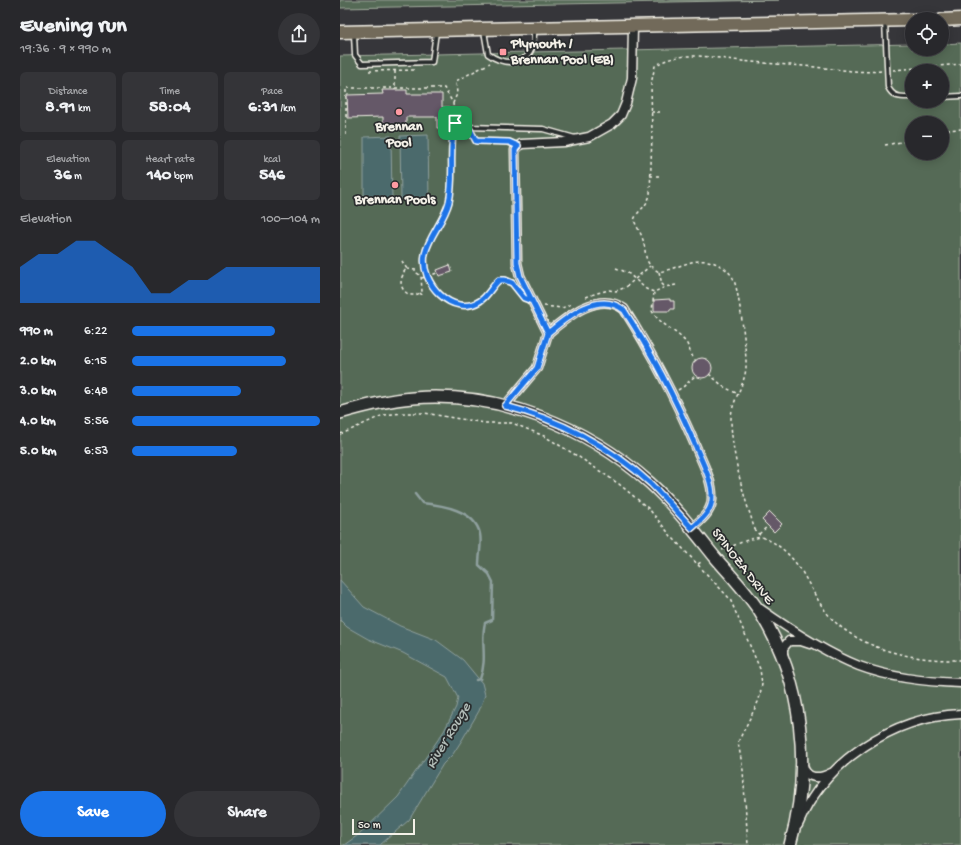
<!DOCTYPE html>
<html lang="en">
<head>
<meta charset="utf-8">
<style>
	:root { --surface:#28282c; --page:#343438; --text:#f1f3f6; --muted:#a5a6a9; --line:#444448; --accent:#1a73e8 }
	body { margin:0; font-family:"Gochi Hand",sans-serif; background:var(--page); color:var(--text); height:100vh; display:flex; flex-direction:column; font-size:15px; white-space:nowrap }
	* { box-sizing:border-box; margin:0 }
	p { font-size:13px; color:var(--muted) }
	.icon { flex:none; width:22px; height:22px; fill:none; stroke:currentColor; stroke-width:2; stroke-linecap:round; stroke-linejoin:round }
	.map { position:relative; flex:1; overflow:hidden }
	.details { display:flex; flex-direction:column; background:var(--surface); width:340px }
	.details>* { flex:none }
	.tools { position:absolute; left:565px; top:12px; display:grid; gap:8px }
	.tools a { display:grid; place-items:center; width:44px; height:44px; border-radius:50%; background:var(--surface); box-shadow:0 2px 10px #0003,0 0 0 1px var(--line); font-size:20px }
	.scale { position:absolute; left:12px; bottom:10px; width:63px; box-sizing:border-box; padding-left:4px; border:2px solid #f4f1e8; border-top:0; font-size:11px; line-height:14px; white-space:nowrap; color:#f4f1e8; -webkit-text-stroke:3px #2a2d2e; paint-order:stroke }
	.pin { position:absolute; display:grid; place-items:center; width:34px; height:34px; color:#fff; margin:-17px; border-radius:8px; box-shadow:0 2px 6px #0006 }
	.round { display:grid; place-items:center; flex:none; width:42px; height:42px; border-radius:21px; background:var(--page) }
	.headline { display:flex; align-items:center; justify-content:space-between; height:68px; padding:0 20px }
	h1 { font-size:22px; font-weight:700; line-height:30px }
	.metrics { display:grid; grid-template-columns:repeat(3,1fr); gap:6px; height:68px; padding:4px 20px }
	.metrics div { display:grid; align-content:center; border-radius:6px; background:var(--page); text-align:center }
	.metrics b { font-size:17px; font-weight:700 }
	.metrics small { font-size:11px; font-weight:400 }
	.metrics p { font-size:11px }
	.chart { height:112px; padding:8px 20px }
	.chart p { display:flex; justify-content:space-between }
	.chart svg { width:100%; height:72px; margin-top:4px; fill:var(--accent); opacity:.7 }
	.button { display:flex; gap:8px; margin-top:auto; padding:8px 20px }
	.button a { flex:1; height:46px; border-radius:24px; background:var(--accent); color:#fff; font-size:16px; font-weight:700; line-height:46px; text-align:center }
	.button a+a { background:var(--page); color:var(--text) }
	ul { padding:0 20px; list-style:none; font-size:13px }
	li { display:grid; grid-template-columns:64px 48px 1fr; align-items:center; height:30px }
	li i { height:10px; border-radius:5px; background:var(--accent) }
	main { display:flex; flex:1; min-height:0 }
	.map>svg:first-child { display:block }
	.green { fill:#546a56; stroke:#a4ae9f; fill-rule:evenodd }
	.water { fill:#4c6a6c; stroke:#8fa09e }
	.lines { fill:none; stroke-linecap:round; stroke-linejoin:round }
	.stream { stroke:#8fa09e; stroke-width:2.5 }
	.building { fill:#655968; stroke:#f4f1e8 }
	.lane-casing { stroke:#f4f1e8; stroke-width:7 }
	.street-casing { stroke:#f4f1e8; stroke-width:11 }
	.secondary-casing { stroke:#f4f1e8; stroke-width:14 }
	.primary-casing { stroke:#f4f1e8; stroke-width:15 }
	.path { stroke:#f4f1e8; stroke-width:1.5; stroke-dasharray:3 3; stroke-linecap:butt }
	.lane { stroke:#2a2d2e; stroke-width:4 }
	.street { stroke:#2a2d2e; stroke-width:8 }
	.secondary { stroke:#2a2d2e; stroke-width:11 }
	.primary { stroke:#726b5a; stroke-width:12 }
	.route-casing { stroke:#fff; stroke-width:8 }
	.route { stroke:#1a73e8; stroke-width:5 }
	.poi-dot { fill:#ff9aa2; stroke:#2a2d2e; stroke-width:1.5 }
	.labels { text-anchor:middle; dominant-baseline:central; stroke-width:3.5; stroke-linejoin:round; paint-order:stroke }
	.poi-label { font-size:14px; font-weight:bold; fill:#f4f1e8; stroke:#2a2d2e }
	.street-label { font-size:14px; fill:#f4f1e8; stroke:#2a2d2e }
	.water-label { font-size:15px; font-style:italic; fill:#b1bbb6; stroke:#2a2d2e }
</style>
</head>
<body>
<main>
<section class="details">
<div class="headline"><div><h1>Evening run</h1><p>19:36 · 9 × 990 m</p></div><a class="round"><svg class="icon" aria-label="share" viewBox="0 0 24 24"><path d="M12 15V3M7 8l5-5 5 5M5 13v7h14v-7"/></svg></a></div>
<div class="metrics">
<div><p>Distance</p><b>8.91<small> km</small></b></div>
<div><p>Time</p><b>58:04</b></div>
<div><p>Pace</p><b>6:31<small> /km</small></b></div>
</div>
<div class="metrics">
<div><p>Elevation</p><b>36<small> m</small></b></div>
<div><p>Heart rate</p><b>140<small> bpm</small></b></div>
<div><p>kcal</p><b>546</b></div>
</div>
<div class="chart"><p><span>Elevation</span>100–104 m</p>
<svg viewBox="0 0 160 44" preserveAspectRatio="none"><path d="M0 44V22L10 14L20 14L30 6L40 6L50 14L60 22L70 38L80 38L90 30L100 30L110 22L120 22L130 22L140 22L150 22L160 22V44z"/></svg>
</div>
<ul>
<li><b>990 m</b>6:22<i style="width:76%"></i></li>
<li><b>2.0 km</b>6:15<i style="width:82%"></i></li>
<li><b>3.0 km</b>6:48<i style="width:58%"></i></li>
<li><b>4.0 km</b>5:56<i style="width:100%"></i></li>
<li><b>5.0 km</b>6:53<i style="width:56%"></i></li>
</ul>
<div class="button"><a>Save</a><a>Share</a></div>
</section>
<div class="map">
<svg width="621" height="845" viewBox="0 0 621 845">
	<rect width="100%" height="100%" fill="#36363a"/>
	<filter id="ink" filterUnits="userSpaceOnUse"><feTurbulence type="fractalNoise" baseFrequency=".025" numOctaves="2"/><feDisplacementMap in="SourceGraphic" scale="8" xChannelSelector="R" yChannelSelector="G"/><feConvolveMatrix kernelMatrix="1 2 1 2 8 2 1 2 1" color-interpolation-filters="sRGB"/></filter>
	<g filter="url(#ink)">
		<path class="green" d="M0,0H439L0,8Z
			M621,43V845H0V56L572,44V49H602V44ZM572,71H602V101H572ZM572,123H602V153H572Z"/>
		<path class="water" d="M88,135L89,200H61L60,136Z
			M51,136L52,200L24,201V137Z
			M0,580L24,607L60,626L96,640L123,660L142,683L145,695L139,711L122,740L113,754L103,764L69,820L40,845H4L21,833L58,797L104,731L116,707L118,698L107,677L63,653L28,639L7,627L0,620Z"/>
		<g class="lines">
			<path class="stream" d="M75,494L82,503C102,505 135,510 140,534C142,543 139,555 139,565L149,574L153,582L152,620L145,623C140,641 148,658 140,679L136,680"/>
		</g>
		<path class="building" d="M42,90H67V94H102V107H110V128H97V117H66V126L43,127V117L8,118L7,95L43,94Z
			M110,265L112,272L99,276L97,270Z
			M330,299V301H334V309H330V311H314V300Z
			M352 368a10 10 0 1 1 20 0a10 10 0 1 1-20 0Z
			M430,512L442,524L434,532L422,520Z"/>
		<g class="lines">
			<g class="lane-casing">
				<path id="lane" d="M545,21L548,87C553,98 561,97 572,97
					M144,31L148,54C163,65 187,67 193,45C194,41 194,34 194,29
					M14,34L15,55L22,64L92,62L96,32
					M602,97L621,96
					M115,123L128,127L203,129L235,138"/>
			</g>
			<g class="street-casing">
				<path id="street" d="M293,26L292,78L286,103L281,115L272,124L249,137L224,142L181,144L175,150L177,263L180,276L208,333C227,317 259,290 284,309C312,353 336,400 356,447C362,462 372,480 372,496C373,511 362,519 352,528
					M165,406L197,368L208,333
					M419,608C449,629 486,653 519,666C551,678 587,682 621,683
					M443,658V648L449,641H461L470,644
					M463,765C466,780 480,779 491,773
					M458,825C485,761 552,717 621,714"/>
			</g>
			<g class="secondary-casing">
				<path id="secondary" d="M0,413C24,406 48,400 73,398C159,391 246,426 310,483C334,505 354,531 374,556C390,575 408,593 421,614C463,682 472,768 450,845"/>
			</g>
			<g class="primary-casing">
				<path id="primary" d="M602,20L621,19
					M0,32L572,20"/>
			</g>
			<path class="path" d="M553,70L621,64
				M29,71L76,70
				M55,71V90
				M541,71C521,73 504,70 484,68C457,65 429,64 402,61C374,58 340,49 315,66L311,84L312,134L310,195C305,210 298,209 294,220C296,226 300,231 302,237C308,253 301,262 319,272C341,268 360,252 382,267C386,269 391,274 393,278C399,289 407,354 406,367C405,386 391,401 391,419C391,446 401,488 410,514C412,519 413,527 416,531C421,538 430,540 436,544C446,551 454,560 461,570C471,587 480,607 494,621C527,652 578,661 621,660
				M113,103L114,118
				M311,112H320
				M113,129L112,135C111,156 114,181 109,202C104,221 85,241 84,260C83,287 116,317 140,301C148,296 152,286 159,280C166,280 171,281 176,286
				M132,133L136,141L171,143
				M602,133L605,130L621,129
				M6,135V88H104L113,103L117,94L116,81L150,63
				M545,145L572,140
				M310,176H320
				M62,261L67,269
				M276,268L288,273L306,289L314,292
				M67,269L76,270L77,273L81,276L82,291C73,301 57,291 62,277C64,273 63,271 67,269Z
				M319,272L322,284L325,287
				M82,278L97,273
				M336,285L325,287L314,292L312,311C320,325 338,331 347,344C350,350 351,356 356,361
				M80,293L84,297
				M246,297L257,293L269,290L276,291L286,287L310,266
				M204,306L222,308L232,304
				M369,374L384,387L398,394
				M338,390L343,387L356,375
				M0,434L6,432L43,415L65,413H84L145,423H172L204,436L239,457L279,484L309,509L331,536L390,599L420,669L422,684L419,700L398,742L403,770L408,845
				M419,534L428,526
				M382,550L410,539L422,537
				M358,564L363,561"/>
			<use href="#lane" class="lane"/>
			<use href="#street" class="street"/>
			<use href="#secondary" class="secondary"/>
			<use href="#primary" class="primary"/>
		</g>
	</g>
	<g class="lines" filter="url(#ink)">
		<g class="route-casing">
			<path id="route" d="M115,123L128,126L136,141L169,142L178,146L175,150L177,263L180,276L208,333L197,368L165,406C218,419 270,446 311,484C325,498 339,514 352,528C362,519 373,511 372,496C372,480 362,462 356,447C336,400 312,353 284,310C259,290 227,317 208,333L192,301L184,298L172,283L165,280H159C152,286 148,296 140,301C113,318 79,283 85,254C89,236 104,221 109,202C115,176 108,149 115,123"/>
		</g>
		<use href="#route" class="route"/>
	</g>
	<g class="poi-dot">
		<rect x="159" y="48" width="8" height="8" rx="2"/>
		<circle cx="59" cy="112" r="4"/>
		<circle cx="55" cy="185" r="4"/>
	</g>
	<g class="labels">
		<g class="poi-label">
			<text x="171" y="44" text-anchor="start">Plymouth /<tspan x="171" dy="16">Brennan Pool (EB)</tspan></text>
			<text x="59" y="127">Brennan<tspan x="59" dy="16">Pool</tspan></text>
			<text x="55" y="200">Brennan Pools</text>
		</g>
		<g class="street-label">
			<text transform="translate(402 567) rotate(52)">SPINOZA DRIVE</text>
		</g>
		<g class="water-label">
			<text transform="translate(109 736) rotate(-59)">River Rouge</text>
		</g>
	</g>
</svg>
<div class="tools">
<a><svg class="icon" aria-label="locate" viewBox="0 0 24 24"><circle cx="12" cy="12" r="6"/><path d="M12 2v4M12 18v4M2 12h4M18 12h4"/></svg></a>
<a>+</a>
<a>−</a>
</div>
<div class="scale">50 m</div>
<div class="pin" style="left:115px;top:123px;background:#1e9e55"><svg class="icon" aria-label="arrive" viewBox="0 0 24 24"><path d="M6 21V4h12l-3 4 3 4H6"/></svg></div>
</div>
</main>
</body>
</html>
